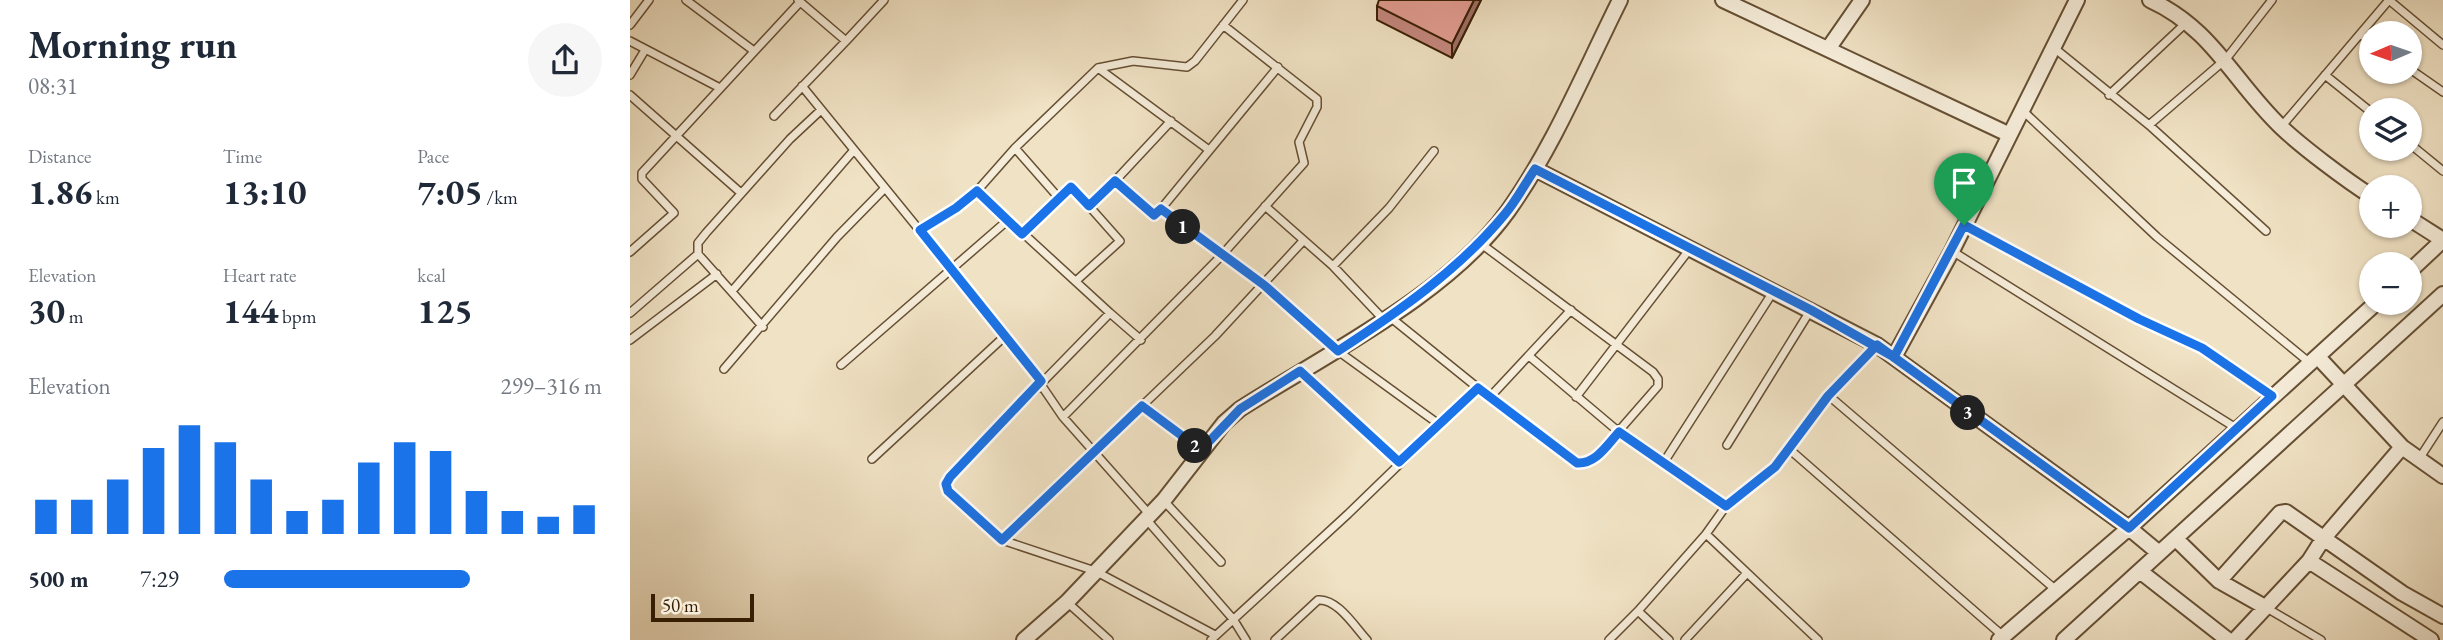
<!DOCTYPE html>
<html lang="en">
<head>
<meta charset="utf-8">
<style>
	:root { --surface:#fff; --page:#f6f6f7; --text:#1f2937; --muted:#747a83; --accent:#1a73e8 }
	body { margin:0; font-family:"EB Garamond",serif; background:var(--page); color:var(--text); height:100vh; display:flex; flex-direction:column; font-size:26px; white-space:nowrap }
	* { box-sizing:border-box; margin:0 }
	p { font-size:23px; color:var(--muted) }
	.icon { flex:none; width:38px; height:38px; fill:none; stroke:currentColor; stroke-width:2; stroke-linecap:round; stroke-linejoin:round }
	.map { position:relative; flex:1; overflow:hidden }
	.panel { display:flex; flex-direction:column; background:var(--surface); width:630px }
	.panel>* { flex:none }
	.needle { width:46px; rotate:268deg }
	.controls { position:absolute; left:1729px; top:21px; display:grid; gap:14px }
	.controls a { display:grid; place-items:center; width:63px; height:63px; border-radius:50%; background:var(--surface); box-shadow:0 2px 5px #0004; font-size:35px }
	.scale { position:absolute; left:21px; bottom:18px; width:103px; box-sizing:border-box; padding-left:7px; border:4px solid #381e03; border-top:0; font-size:19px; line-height:24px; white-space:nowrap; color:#381e03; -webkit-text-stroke:5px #f5ecd9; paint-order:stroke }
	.pin { position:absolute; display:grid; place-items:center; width:60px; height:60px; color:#fff; margin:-72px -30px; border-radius:50% 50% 50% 0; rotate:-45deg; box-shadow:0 0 7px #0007 }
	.pin .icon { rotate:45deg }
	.km { position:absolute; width:35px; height:35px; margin:-18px; border-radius:50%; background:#222; color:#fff; font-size:19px; line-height:35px; text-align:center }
	.round { display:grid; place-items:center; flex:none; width:74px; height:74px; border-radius:37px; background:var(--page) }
	.head { display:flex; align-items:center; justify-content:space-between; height:119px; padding:0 28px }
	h1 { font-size:38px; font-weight:700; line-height:52px }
	.figures { display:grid; grid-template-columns:repeat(3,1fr); gap:10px; height:119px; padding:7px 28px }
	.figures div { display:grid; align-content:center }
	.figures b { font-size:35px; font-weight:700 }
	.figures small { font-size:19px; font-weight:400 }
	.figures p { font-size:19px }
	.chart { height:196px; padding:14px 28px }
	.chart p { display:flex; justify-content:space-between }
	.chart svg { width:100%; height:126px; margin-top:7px; stroke:var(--accent); stroke-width:6 }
	ul { padding:0 28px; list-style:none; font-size:23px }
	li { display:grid; grid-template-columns:112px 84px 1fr; align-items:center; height:52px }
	li i { height:18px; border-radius:9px; background:var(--accent) }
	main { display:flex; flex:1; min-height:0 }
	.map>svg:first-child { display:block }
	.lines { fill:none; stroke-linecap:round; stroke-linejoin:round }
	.lane-casing { stroke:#664f33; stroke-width:10 }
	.street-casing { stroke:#664f33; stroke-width:18 }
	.lane { stroke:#f5ecd9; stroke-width:7 }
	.street { stroke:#f5ecd9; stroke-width:14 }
	.wall { fill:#c4877e; stroke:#381e03; stroke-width:2 }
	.shaded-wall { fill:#a06e67; stroke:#381e03; stroke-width:2 }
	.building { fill:#e49d93; stroke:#381e03; stroke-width:2 }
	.route-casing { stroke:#fff; stroke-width:14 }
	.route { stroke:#1a73e8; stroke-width:9 }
</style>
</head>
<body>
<main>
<section class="panel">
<div class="head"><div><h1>Morning run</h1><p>08:31</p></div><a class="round"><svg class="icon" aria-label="share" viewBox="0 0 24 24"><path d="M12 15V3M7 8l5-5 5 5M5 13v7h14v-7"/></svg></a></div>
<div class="figures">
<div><p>Distance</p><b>1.86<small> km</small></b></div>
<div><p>Time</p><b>13:10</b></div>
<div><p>Pace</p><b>7:05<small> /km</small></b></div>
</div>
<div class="figures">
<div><p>Elevation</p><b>30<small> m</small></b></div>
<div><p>Heart rate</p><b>144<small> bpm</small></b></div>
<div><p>kcal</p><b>125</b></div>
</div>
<div class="chart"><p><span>Elevation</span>299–316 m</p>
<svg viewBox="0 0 160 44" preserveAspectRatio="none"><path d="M5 44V32M15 44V32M25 44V25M35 44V14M45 44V6M55 44V12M65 44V25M75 44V36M85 44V32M95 44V19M105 44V12M115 44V15M125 44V29M135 44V36M145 44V38M155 44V34"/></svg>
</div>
<ul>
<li><b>500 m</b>7:29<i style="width:65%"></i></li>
</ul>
</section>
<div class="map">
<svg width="1813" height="640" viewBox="0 0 1813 640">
	<rect width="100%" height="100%" fill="#f0e2c4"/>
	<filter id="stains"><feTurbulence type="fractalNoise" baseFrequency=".00286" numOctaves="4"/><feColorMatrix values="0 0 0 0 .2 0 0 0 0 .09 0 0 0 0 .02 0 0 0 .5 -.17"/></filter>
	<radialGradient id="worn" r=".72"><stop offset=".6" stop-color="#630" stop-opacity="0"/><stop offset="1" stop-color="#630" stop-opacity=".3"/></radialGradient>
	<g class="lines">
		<g class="lane-casing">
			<path id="lane" d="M56,0L124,51
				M168,0L216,41L254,0
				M1759,0L1813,45
				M0,25L19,0
				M1730,34L1741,42
				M0,41L90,88
				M1423,47L1519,125L1636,231
				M648,67L531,209L634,285L708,351L810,425
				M468,68L579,150
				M1780,69L1813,92
				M0,75L15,50
				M1695,75L1741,112
				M172,86L388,351L433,417L520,515
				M0,95L111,193
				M1479,95L1557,22
				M1391,109L1527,237L1680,363
				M144,116L216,41
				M1519,125L1596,59L1642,0
				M1651,127L1759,0
				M1780,144L1813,171
				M385,148L428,197L441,187L459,206L485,181
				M347,191L480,313
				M635,206L703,266L754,320
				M531,209L524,215L485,181L541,121
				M1335,225L1509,319L1572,348L1642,396
				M290,230L326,208L347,191L385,148L468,68L503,61L557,67L565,61L613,0
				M392,234L428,197
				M1322,251L1606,428
				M0,252L44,213L12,179V173L170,2
				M68,254L133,327
				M703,266L759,208L804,151
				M447,280L490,241L459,206
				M102,291L224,150
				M0,313L68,254V243L76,233L160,139L191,110
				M0,340L87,274
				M511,340L480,313L320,477L316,484L318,491L372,540L465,571L585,635
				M899,356L989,432L1096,506
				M211,365L378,220
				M94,369L207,237L254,189
				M670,371L769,462
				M848,388L947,463H955L966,457L1028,386V379L1023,372L850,243
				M1198,395L1426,590
				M860,397L941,310
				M946,397L1059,250
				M512,406L571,450
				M433,417L591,256L674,163L669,142L687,107V99L593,25
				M1097,445L1180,311
				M1158,448L1373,636
				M242,459L375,336
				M1789,459L1813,422
				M1034,462L1143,292
				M534,501L591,562
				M516,519L603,619L616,640
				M1076,534L1188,640
				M372,540L585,336L673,241
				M437,602L479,640
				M1635,607L1691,640
				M581,640L718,514L848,388L760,317
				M645,640L688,600C707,598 725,627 737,640
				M979,640L1008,611
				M1039,640L1008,611L1076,534L1096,506L1145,467L1198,395L1246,345
				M1055,640L1117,573"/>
		</g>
		<g class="street-casing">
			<path id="street" d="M1093,0L1378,134
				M1520,0C1582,28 1604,82 1651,127C1672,147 1716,180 1741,196
				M1198,49L1232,0
				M905,169L1247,345L1499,528L1529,553
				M1780,219L1813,240
				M1780,271L1813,240
				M1264,357L1322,251L1447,0
				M1688,357L1772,447L1813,476
				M1546,539L1589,581L1635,607
				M1679,561L1801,640
				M1511,572L1598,640
				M1589,581L1650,513L1656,512L1772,593L1813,616
				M394,640L437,602L534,500L594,423L610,409C696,354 818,295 878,211C924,146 955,70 990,0
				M1369,640L1499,528L1746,303
				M1434,640L1813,294
				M1605,640L1679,561L1693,539L1772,447"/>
		</g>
		<use href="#lane" class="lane"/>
		<use href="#street" class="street"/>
	</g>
	<path class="wall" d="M851,0L822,58L747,20V6Z"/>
	<path class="shaded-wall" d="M844,0H851L822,58V44Z"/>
	<path class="building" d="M749,0H844L822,44L747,6Z"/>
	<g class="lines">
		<g class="route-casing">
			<path id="route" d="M1334,225L1264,357L1181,310L905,169C895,184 886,201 875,214C829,270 768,312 708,351L634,285L531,209L524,215L485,181L459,206L441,187L392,234L347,191L326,208L290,230L411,381L320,477L316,484L318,491L372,540L512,406L571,450L610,409L670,371L769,462L848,388L947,463C966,464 977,445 989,432L1096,506L1145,467L1198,396L1247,345L1499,528L1642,396L1572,348L1509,319L1334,225"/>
		</g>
		<use href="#route" class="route"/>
	</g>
	<rect width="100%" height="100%" filter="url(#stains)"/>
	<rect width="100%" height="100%" fill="url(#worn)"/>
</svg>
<div class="controls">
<a><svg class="needle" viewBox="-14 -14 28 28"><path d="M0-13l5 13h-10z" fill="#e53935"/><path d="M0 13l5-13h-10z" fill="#747a83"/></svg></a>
<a><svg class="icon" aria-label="layers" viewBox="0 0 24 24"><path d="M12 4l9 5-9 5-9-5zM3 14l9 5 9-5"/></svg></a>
<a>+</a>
<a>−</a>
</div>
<div class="scale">50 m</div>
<div class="pin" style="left:1334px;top:225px;background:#1e9e55"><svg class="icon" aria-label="arrive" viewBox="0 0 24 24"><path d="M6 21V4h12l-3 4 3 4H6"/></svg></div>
<b class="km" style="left:553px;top:227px">1</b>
<b class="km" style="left:565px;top:446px">2</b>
<b class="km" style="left:1338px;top:413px">3</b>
</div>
</main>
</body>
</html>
